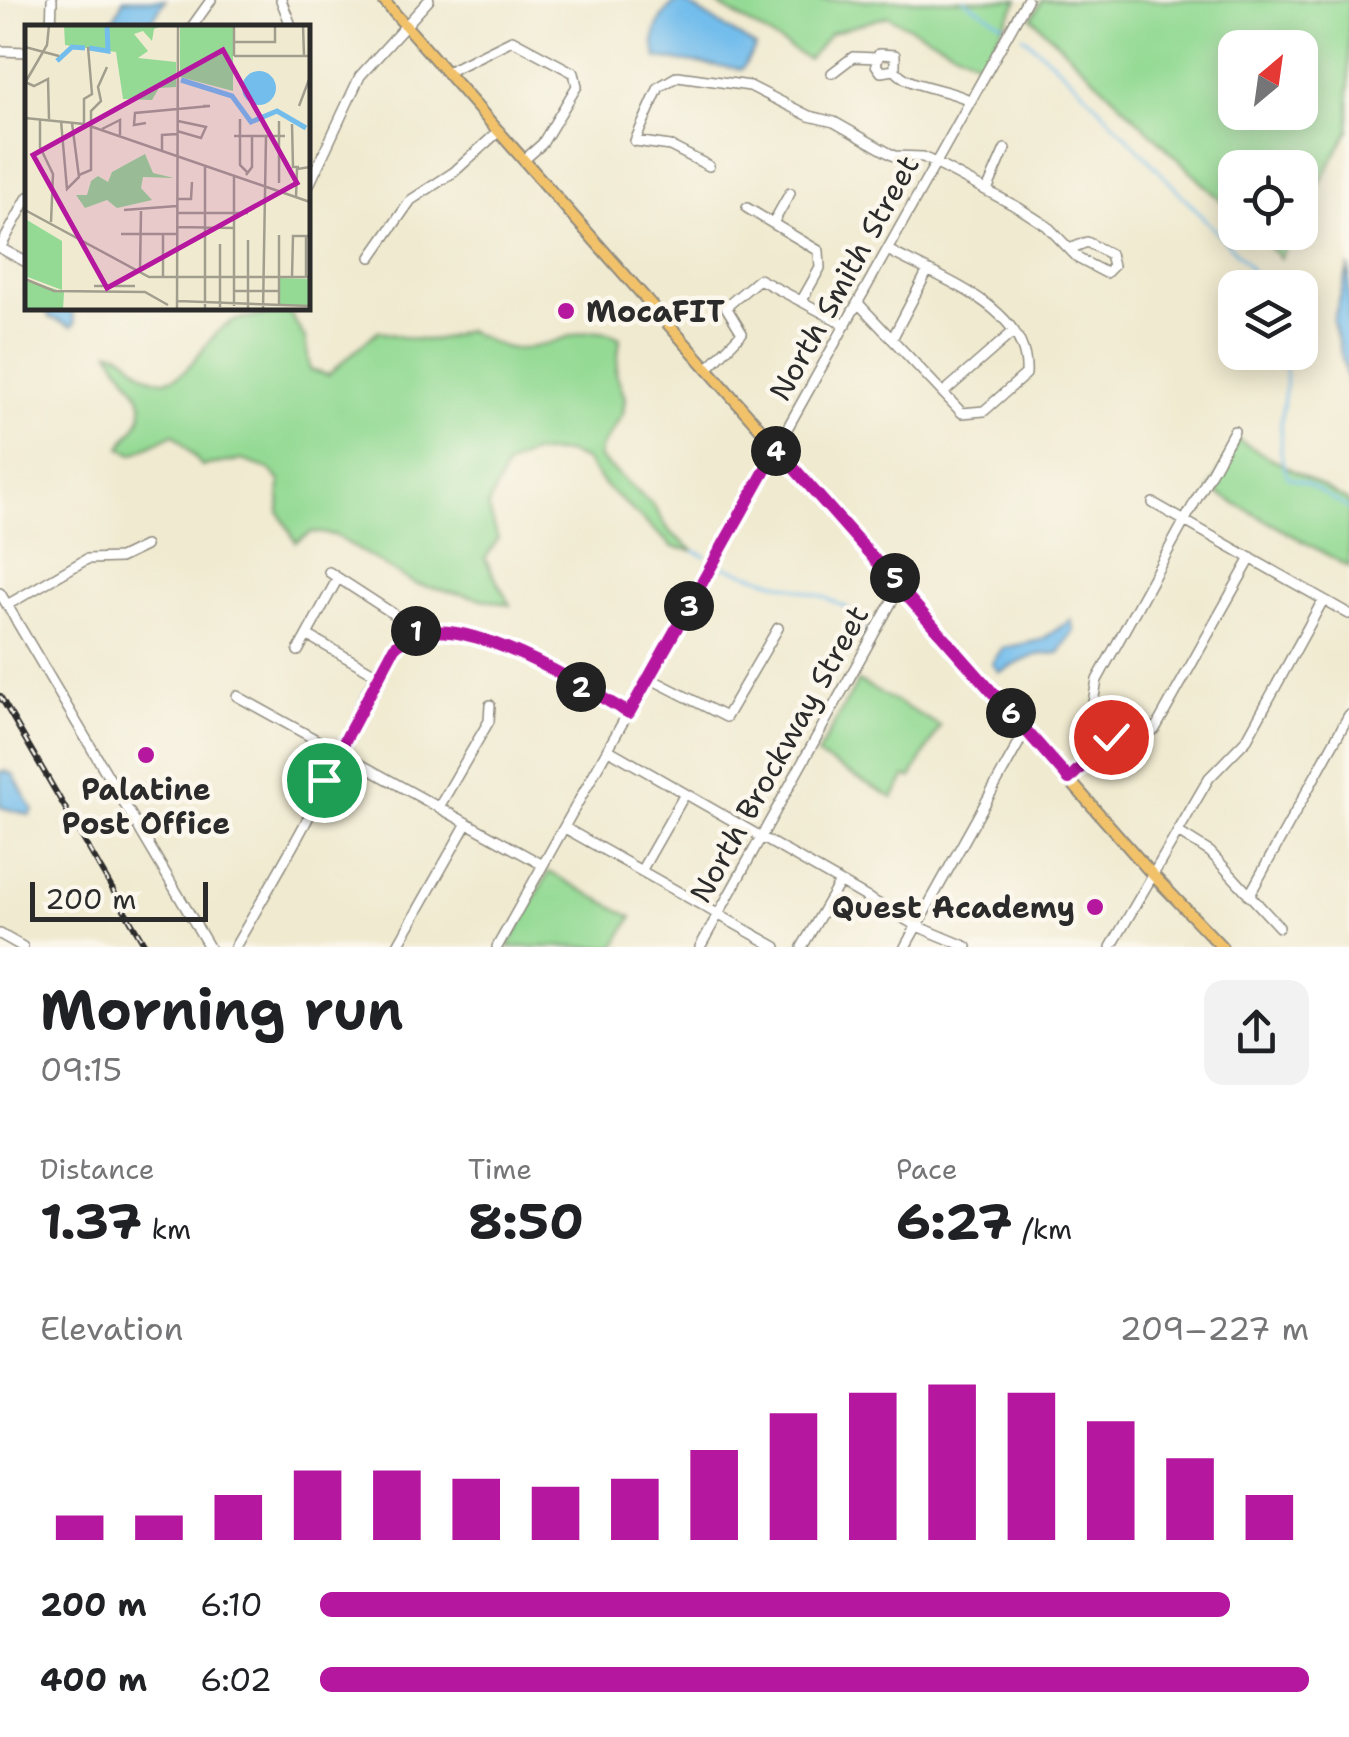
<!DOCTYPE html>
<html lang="en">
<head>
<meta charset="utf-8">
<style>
	:root { --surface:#fff; --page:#f2f2f2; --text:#202124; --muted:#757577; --accent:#b5179e }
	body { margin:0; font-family:"Shantell Sans",sans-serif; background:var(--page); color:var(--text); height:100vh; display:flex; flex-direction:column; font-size:38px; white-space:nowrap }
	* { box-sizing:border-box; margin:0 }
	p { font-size:32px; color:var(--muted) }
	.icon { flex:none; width:55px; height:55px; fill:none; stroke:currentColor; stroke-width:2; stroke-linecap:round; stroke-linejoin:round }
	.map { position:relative; height:947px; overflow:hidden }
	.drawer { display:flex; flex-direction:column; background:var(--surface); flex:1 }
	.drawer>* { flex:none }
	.needle { width:65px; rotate:29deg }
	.tools { position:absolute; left:1218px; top:30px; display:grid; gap:20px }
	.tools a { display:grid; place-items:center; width:100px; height:100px; border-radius:20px; background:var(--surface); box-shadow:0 5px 25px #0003; font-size:50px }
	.scale { position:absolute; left:30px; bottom:25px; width:178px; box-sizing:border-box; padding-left:10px; border:5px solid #2b2b2b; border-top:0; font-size:28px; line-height:35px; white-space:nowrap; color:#2b2b2b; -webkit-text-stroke:8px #fbf7ec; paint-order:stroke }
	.pin { position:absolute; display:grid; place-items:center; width:85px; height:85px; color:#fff; margin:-42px; border:5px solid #fff; border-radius:50%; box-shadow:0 2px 10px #0007 }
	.km { position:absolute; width:50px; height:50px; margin:-25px; border-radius:50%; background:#222; color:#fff; font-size:28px; line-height:50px; text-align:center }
	.round { display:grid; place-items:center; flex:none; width:105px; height:105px; border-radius:20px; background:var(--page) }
	.overview { display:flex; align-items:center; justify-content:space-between; height:170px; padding:0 40px }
	h1 { font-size:55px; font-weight:700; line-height:75px }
	.figures { display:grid; grid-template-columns:repeat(3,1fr); gap:15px; height:170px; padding:10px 40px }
	.figures div { display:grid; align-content:center }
	.figures b { font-size:50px; font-weight:700 }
	.figures small { font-size:28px; font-weight:400 }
	.figures p { font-size:28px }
	.chart { height:280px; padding:20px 40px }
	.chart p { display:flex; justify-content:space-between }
	.chart svg { width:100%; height:180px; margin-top:10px; stroke:var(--accent); stroke-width:6 }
	ul { padding:0 40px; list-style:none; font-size:32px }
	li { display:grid; grid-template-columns:160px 120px 1fr; align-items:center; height:75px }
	li i { height:25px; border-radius:12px; background:var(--accent) }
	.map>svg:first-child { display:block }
	.green { fill:#94da94; stroke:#608260; stroke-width:2.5; fill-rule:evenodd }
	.water { fill:#73bdec; stroke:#4f748c; stroke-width:2.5 }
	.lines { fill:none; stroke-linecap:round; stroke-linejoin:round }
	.stream { stroke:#73bdec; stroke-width:2.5 }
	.minor-casing { stroke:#8e8a7e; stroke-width:12 }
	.major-casing { stroke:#8e8a7e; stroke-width:14 }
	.minor { stroke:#fff; stroke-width:9 }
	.major { stroke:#f2c26a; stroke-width:10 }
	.rail-casing { stroke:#2b2b2b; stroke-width:6 }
	.rail { stroke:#fbf7ec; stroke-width:2.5; stroke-dasharray:8; stroke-linecap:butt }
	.route-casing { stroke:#fff; stroke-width:20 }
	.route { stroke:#b5179e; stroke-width:12 }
	.poi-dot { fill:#b5179e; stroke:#fbf7ec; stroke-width:4 }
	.labels { text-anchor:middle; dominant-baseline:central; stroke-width:9; stroke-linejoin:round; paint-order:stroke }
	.street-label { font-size:30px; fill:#2b2b2b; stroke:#fbf7ec }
	.poi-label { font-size:30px; font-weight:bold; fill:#2b2b2b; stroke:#fbf7ec; text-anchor:start }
	.inset-river { fill:none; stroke:#73bdec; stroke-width:5 }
	.inset-road { fill:none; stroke:#a19e8e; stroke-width:2.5 }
	.view { fill:#b5179e; fill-opacity:0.15; stroke:#b5179e; stroke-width:5 }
	.inset-edge { fill:none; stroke:#2b2b2b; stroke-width:5 }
</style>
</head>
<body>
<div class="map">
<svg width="1349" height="947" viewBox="0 0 1349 947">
	<rect width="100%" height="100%" fill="#fbf7ec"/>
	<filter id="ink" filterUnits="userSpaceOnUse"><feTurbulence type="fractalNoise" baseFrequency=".01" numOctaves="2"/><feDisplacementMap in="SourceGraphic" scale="20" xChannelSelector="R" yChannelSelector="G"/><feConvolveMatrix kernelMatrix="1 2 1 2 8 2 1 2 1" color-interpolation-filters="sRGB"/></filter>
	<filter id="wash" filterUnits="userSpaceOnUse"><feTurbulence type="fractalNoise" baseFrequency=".0048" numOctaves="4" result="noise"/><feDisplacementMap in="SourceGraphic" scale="40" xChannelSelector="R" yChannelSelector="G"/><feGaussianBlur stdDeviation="2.25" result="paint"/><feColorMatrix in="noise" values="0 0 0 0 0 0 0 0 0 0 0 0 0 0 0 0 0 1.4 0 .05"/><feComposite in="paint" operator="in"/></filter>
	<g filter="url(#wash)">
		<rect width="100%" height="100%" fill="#f0ead0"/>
		<path class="green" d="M710,0H1018L982,64L888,16L831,33L808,59Z
			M1042,0H1349V130L1300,221V168H1235V214L1032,18ZM1235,48H1300V112H1235Z
			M1254,233H1294L1280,258Z
			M289,312L305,338L310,370L328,375L378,331C410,340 435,346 466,330C480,337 503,350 519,349C552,349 587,319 620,338L616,373L625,398L623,414L600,449L599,458L653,505L670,532L694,551L673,547L604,485L585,460L568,453H531L506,467L488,506L498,539L485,559L510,605L415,584L334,535L312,532L296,542L279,512L280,481L269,469L242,460L202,466L174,434L133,454L121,448C126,437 134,431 139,421C153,397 117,371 110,351C132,352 139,381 163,380C194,380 205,332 234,321C249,315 272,315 289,312Z
			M1238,440L1349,502V567L1210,489Z
			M858,681L940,726L911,778L906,776L893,798L817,755Z
			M549,872L632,917L615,947H508Z"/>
		<path class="water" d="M123,0H165L148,27H110Z
			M681,0L756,47L742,69L657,58C648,38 661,8 681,0Z
			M1349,266V387L1333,321Z
			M46,308H71L75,323L72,327L49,317Z
			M1071,620L1074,630L1059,653L1036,655L999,672L992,663L1003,648L1041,640Z
			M4,771L13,774L33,810L30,815L0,807V772Z"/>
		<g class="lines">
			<path class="stream" d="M964,0L1003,24
				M1023,36L1075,82L1247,264L1261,288
				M1284,352C1292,396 1269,436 1288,477L1306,483L1349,509
				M694,551L705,556
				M722,566L824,597L847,608L863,623L865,638"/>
		</g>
	</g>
	<g filter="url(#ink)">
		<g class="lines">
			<g class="minor-casing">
				<path id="minor" d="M281,0L292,28
					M51,28L52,0
					M191,28L211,0
					M0,51L28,52
					M895,70L881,72L876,65L879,54L895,55V70C910,89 946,87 971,101
					M447,72L512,40L574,73L577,86L542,144L524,160
					M832,73L853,57L877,58
					M709,166L670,146L635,141L659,87L678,76L750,86L809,116L834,122L894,156L923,157L937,164L1019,208L1047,226L1079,259L1106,273L1113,266L1110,254L1087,242L1072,248
					M308,187L360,76L429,0
					M987,190L1005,149
					M747,208L819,251L820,268L802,300
					M773,223L790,193
					M0,248L28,197
					M0,248L28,263
					M371,257L411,200L454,172L499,131
					M858,303L962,413L984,411L1026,374C1030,306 937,278 888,250
					M892,339L927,272
					M707,369L742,333L726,307L759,279L846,325
					M943,393L1014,331
					M1153,503L1349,614
					M329,572L406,622L413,632C489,622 565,678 629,713
					M0,593L209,947
					M7,605L87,559L120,558L145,546
					M307,635L379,676
					M298,651L338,578
					M649,678L726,717L778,628
					M237,696L543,865
					M1111,737L1092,708L1097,680L1234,431
					M609,750L917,926L967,947
					M1069,779L1111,737L1128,743L1155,729L1251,558
					M439,807L489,721L490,705
					M565,828L776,947
					M1178,832L1210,852L1279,927
					M641,871L685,794
					M1249,896L1349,715
					M0,934L23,947
					M235,947C262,900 290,853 315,805C337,762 371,657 413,632
					M397,947L467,823
					M497,947L1027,0
					M700,947L901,585
					M802,947L840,882
					M905,947L1026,730
					M1111,947L1209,778L1247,739L1323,600"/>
			</g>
			<g class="major-casing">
				<path id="major" d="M383,0L1152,874L1222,947"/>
			</g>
			<use href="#minor" class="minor"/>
			<use href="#major" class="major"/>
			<g class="rail-casing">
				<path id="rail" d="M0,696L146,947"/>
			</g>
			<use href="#rail" class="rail"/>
		</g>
	</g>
	<g class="lines" filter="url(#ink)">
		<g class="route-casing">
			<path id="route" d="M324,780L394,648C443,594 578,685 629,713L777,449L1069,779L1111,737"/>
		</g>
		<use href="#route" class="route"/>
	</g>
	<g class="poi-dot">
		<circle cx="566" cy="311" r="10"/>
		<circle cx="146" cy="755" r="10"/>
		<circle cx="1095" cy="907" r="10"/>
	</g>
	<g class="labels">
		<g class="street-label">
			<text transform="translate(844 278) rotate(-61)">North Smith Street</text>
			<text transform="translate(779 754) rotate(-61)">North Brockway Street</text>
		</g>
		<g class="poi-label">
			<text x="586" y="311">MocaFIT</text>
			<text x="146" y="789" text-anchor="middle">Palatine<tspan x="146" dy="34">Post Office</tspan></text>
			<text x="1075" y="907" text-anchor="end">Quest Academy</text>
		</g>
	</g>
	<g transform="translate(25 25)">
		<rect width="285" height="285" fill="#f0ead0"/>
		<path d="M39,0H139L129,4L127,16L118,6L109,9L123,26L113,33L151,37V62L134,63L127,75L98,74L91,27L40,20ZM155,0H208V66L155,52ZM120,129L128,148L149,153L118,152L116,163L127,175L92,183L82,175L60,183L51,170H62L66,156L73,151L83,157L87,147ZM2,195L37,216V265L0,251ZM255,253L285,254V280H255ZM0,255L39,267L38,285H0Z" fill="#94da94"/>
		<path d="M217 63a17 17 0 1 1 34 0a17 17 0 1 1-34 0Z" fill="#73bdec"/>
		<path class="inset-river" d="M64,23L83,26L82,0M32,36L47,22L60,23M156,55L207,71L226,97L252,86L281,103"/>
		<path class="inset-road" d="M209,0V31M278,0L279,31M209,17H250V0M0,22L34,31M209,31H285M0,57L9,61L23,54L24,94M0,58L22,20L24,0M274,81L285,52M0,93L59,99L285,177M15,94V122L28,149L26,197M215,94V140L222,147M36,96L42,164L54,152L47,98M121,98L109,100L110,88L185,81H178M59,99V74L67,69L63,22M267,99L268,142H274M77,104L95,95V110M152,106L176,113L181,102L153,96M209,111H260M137,125V110L152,109M54,150L66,145V86L76,76L73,62L82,42M221,150L227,142V111M254,158V96M271,172L272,144L285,142M152,174H166L167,157M0,185L124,252H285M99,185L152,181M152,188H223M152,202L209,203M96,209H152M281,211V252M223,215V283M115,247L116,186M138,252V209M267,252L268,211H285M0,254L29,266L120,267L143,280M69,261H110M209,266H254M153,276L285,281M209,281V152M254,281V210M195,282V219M152,285L153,0M180,285V142M238,285L241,111"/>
		<path class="view" d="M198,25L272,158L82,263L8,130Z"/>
		<rect width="285" height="285" class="inset-edge"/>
	</g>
</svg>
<div class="tools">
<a><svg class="needle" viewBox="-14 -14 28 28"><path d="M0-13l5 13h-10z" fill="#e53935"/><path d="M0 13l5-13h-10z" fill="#757577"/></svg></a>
<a><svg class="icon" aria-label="locate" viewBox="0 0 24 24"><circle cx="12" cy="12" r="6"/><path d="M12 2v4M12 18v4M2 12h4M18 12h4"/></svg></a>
<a><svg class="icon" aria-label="layers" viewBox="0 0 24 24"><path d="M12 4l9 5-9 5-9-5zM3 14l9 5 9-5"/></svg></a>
</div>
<div class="scale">200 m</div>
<div class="pin" style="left:324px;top:780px;background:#1e9e55"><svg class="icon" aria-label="arrive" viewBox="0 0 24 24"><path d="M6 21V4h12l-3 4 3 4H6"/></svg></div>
<div class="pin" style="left:1111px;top:737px;background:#d93025"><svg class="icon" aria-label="check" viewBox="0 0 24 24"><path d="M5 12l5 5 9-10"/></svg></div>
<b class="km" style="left:416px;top:631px">1</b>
<b class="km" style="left:581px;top:687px">2</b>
<b class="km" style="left:689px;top:606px">3</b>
<b class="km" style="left:776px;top:451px">4</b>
<b class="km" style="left:895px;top:578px">5</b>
<b class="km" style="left:1011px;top:713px">6</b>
</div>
<section class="drawer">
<div class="overview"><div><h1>Morning run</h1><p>09:15</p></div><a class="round"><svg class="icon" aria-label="share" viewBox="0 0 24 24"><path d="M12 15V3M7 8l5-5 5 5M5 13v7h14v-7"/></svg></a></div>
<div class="figures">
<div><p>Distance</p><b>1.37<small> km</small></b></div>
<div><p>Time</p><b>8:50</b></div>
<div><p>Pace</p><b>6:27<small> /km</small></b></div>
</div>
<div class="chart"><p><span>Elevation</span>209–227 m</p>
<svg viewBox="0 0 160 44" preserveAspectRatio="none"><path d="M5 44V38M15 44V38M25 44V33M35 44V27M45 44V27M55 44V29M65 44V31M75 44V29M85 44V22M95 44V13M105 44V8M115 44V6M125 44V8M135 44V15M145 44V24M155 44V33"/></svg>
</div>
<ul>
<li><b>200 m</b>6:10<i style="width:92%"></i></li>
<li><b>400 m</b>6:02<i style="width:100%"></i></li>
</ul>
</section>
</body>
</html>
